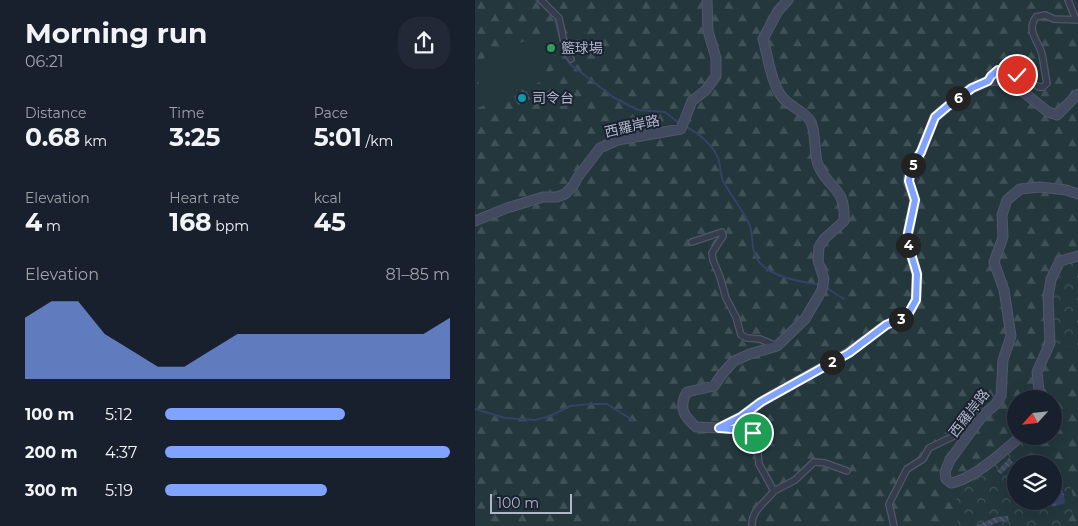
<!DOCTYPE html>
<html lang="en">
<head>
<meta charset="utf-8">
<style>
	:root { --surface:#19202d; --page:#222835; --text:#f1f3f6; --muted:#9fa3aa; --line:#373e49; --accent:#7fa3fe }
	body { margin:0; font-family:Montserrat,"Noto Sans TC",sans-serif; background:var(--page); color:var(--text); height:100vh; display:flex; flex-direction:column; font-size:19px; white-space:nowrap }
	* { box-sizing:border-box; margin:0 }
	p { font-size:16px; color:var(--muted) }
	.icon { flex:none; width:28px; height:28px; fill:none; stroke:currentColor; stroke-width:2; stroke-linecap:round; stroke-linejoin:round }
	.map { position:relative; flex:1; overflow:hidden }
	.side { display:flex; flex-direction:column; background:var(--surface); width:475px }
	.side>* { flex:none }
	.needle { width:32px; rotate:243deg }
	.tools { position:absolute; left:532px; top:390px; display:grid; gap:10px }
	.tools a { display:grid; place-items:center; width:55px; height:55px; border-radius:50%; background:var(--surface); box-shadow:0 5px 20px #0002,0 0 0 1px var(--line); font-size:25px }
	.scale { position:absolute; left:15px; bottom:12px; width:82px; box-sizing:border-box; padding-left:5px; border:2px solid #b0b7c8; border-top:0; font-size:14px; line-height:18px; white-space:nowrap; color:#b0b7c8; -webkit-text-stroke:4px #1a2131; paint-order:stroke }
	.pin { position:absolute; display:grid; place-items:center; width:42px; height:42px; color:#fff; margin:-21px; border:2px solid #fff; border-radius:50%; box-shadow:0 1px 5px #0007 }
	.km { position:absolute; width:25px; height:25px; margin:-12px; border-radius:50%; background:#222; color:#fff; font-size:14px; line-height:25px; text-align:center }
	.round { display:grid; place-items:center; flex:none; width:52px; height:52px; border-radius:20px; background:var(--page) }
	.headline { display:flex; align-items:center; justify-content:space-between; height:85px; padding:0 25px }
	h1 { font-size:28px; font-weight:700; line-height:38px }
	.stats { display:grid; grid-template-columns:repeat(3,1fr); gap:8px; height:85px; padding:5px 25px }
	.stats div { display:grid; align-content:center }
	.stats b { font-size:25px; font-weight:700 }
	.stats small { font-size:14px; font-weight:400 }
	.stats p { font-size:14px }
	.chart { height:140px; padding:10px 25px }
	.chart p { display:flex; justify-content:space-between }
	.chart svg { width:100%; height:90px; margin-top:5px; fill:var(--accent); opacity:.7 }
	ul { padding:0 25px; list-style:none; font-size:16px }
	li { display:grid; grid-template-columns:80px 60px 1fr; align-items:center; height:38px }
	li i { height:12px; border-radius:6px; background:var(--accent) }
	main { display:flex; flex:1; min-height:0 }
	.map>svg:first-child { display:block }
	.forest { fill:url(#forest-firs); fill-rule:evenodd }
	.park { fill:url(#park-crowns); fill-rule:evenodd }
	.pitch { fill:#23373d }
	.water { fill:url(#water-ripples) }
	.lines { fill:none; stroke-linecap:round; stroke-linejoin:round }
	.stream { stroke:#334365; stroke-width:2 }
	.building { fill:url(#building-back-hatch) }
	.street-casing { stroke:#505767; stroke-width:8 }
	.secondary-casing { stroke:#505767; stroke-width:11 }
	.street { stroke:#353c4c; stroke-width:5.5 }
	.secondary { stroke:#424a60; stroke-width:9 }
	.route-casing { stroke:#fff; stroke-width:10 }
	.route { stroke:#7fa3fe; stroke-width:6 }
	.leisure-dot { fill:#2e9e5b; stroke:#1a2131; stroke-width:2 }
	.culture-dot { fill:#0f9aa8; stroke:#1a2131; stroke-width:2 }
	.labels { text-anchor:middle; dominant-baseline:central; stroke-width:4; stroke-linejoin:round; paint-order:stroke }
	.poi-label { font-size:14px; fill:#b0b7c8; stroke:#1a2131; text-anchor:start }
	.street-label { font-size:14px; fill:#b0b7c8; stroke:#1a2131 }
</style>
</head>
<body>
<main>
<section class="side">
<div class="headline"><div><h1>Morning run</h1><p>06:21</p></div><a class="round"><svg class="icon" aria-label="share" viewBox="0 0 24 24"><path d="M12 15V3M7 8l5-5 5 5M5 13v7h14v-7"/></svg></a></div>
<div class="stats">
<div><p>Distance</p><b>0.68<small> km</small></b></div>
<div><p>Time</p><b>3:25</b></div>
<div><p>Pace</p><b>5:01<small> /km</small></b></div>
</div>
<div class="stats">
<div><p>Elevation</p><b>4<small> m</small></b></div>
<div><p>Heart rate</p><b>168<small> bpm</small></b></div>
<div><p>kcal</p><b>45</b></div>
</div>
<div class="chart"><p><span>Elevation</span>81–85 m</p>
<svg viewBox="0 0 160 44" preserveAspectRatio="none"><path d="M0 44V14L10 6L20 6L30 22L40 30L50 38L60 38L70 30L80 22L90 22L100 22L110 22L120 22L130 22L140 22L150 22L160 14V44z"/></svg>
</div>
<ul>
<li><b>100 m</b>5:12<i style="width:63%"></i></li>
<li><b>200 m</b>4:37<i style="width:100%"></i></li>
<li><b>300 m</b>5:19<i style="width:57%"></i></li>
</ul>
</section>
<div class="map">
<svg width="603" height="526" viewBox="0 0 603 526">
	<defs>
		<pattern id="forest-firs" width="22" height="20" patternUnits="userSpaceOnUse" patternTransform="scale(1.25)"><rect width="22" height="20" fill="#23373d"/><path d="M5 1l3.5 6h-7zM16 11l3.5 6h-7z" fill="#405258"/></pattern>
		<pattern id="park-crowns" width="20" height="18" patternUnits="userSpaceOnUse" patternTransform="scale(1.25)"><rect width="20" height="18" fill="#23373d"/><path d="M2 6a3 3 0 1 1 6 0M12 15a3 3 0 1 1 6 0" fill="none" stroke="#405258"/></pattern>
		<pattern id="water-ripples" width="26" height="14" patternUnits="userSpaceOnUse" patternTransform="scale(1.25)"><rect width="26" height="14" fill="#334365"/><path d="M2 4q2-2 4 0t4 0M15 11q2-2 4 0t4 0" fill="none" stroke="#4e5c7a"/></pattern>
		<pattern id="building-back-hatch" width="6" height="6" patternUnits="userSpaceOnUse" patternTransform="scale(1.25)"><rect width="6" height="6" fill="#3c465d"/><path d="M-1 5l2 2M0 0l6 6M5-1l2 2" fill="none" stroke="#565e73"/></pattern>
	</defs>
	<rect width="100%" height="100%" fill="#212a3c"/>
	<path class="forest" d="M0,0H603V526H0ZM541,399H579V436H541ZM541,464H579V501H541Z"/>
	<path class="park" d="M603,261V348L580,343C577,310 570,288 595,262Z
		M545,442L561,443L592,476L601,505L591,526H484L482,522L481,488L497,483L527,455ZM541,464H579V501H541Z"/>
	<path class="pitch" d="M76,33L88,58L76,64L64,38Z
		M47,42C66,41 75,57 70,74L87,67L89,72L0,109V103L14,97C0,87 0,70 9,58Z"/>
	<path class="water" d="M582,477L589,494L590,503L578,507L575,501H579V478Z"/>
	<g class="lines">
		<path class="stream" d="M61,0L75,13
			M79,16L89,55L95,64L138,97L163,110L190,112L205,124
			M210,126C223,133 240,146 244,161C246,168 245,176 249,183C256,195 271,215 275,226C279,238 275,252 285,263C300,279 326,281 346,285
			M350,287L369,299
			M0,409L30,418L60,420L75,416L95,406L115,404H132L159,421"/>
	</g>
	<path class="building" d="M52,91L55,99L43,105L39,96Z
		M534,458L538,463L526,474L522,471Z
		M533,516L534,521L524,522L514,526H500L521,517Z"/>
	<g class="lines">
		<g class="street-casing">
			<path id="street" d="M66,0L84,18L91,52L96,59
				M593,0L601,20
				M513,81L516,76L523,70L542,75L564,87H568L572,83C570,74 569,64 567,54C563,40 551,31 561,17L570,15L579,19L603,20
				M217,242L247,232L248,236L237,253L238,260L245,277L251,298L261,317L266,335L272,338L285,339L302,346
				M246,428L270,431L278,433L282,444L284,464L299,491C290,503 276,510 277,526
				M299,491L320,480L339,462L350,463L372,471
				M419,526L414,504L432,469L448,459L454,448L479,436L496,413L508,415"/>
		</g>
		<g class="secondary-casing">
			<path id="secondary" d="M313,0L303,11L288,39C293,57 296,82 307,97C315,107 331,112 336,122C342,136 338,155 344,167C355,190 371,188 369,221L349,239L344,247L343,261L349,279L347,290L330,319L302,346L275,354L259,361L248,373L239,386L212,392C203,408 209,416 221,427L244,428L266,417L286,402L373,353L411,325L432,317L441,300L442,274L433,244V233L440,200L433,181L436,168L446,152L460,117L473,106L497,88L513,81L526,80L541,86L573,112L582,115L603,94
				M0,221L32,208L68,197H82L90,194L98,186L102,178L125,148L143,140L206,129L217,101L231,90L241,76V58L233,31L232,0
				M568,399L564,390L562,372L575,343L573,297L576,279L585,261L603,256
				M546,436C529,451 497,480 476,483L471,479L470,472L475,460L508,415L520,405L526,396L528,360L536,336L529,290L519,262L528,237L527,215L532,200L545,189L565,187L591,190L603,194"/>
		</g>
		<use href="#street" class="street"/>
		<use href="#secondary" class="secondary"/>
	</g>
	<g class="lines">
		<g class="route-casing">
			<path id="route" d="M278,433L270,430L244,428L266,417L286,402L374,353L411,325L432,316L441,300L442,274L433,244V233L440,200L434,181L436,168L446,152L460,117L473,106L497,88L513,81L516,76L523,70L542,75"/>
		</g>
		<use href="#route" class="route"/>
	</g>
	<circle class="leisure-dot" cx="76" cy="48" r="5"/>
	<circle class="culture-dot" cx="47" cy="98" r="5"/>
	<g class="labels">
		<g class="poi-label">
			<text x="86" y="48">籃球場</text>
			<text x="57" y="98">司令台</text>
		</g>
		<g class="street-label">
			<text transform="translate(157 126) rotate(-13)">西羅岸路</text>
			<text transform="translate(494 413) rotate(-52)">西羅岸路</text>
		</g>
	</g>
</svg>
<div class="tools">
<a><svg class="needle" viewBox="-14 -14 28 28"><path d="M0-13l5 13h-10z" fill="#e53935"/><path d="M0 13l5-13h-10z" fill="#9fa3aa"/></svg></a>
<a><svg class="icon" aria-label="layers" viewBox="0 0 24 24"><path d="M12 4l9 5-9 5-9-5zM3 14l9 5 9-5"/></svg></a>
</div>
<div class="scale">100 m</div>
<div class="pin" style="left:278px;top:433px;background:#1e9e55"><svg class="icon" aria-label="arrive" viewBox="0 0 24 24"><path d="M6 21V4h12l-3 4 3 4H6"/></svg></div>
<div class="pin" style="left:542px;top:75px;background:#d93025"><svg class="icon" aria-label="check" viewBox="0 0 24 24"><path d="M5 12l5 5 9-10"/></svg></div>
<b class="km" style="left:357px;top:362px">2</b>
<b class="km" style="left:426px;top:319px">3</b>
<b class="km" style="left:433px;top:245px">4</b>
<b class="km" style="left:438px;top:165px">5</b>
<b class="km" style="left:483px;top:98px">6</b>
</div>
</main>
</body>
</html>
